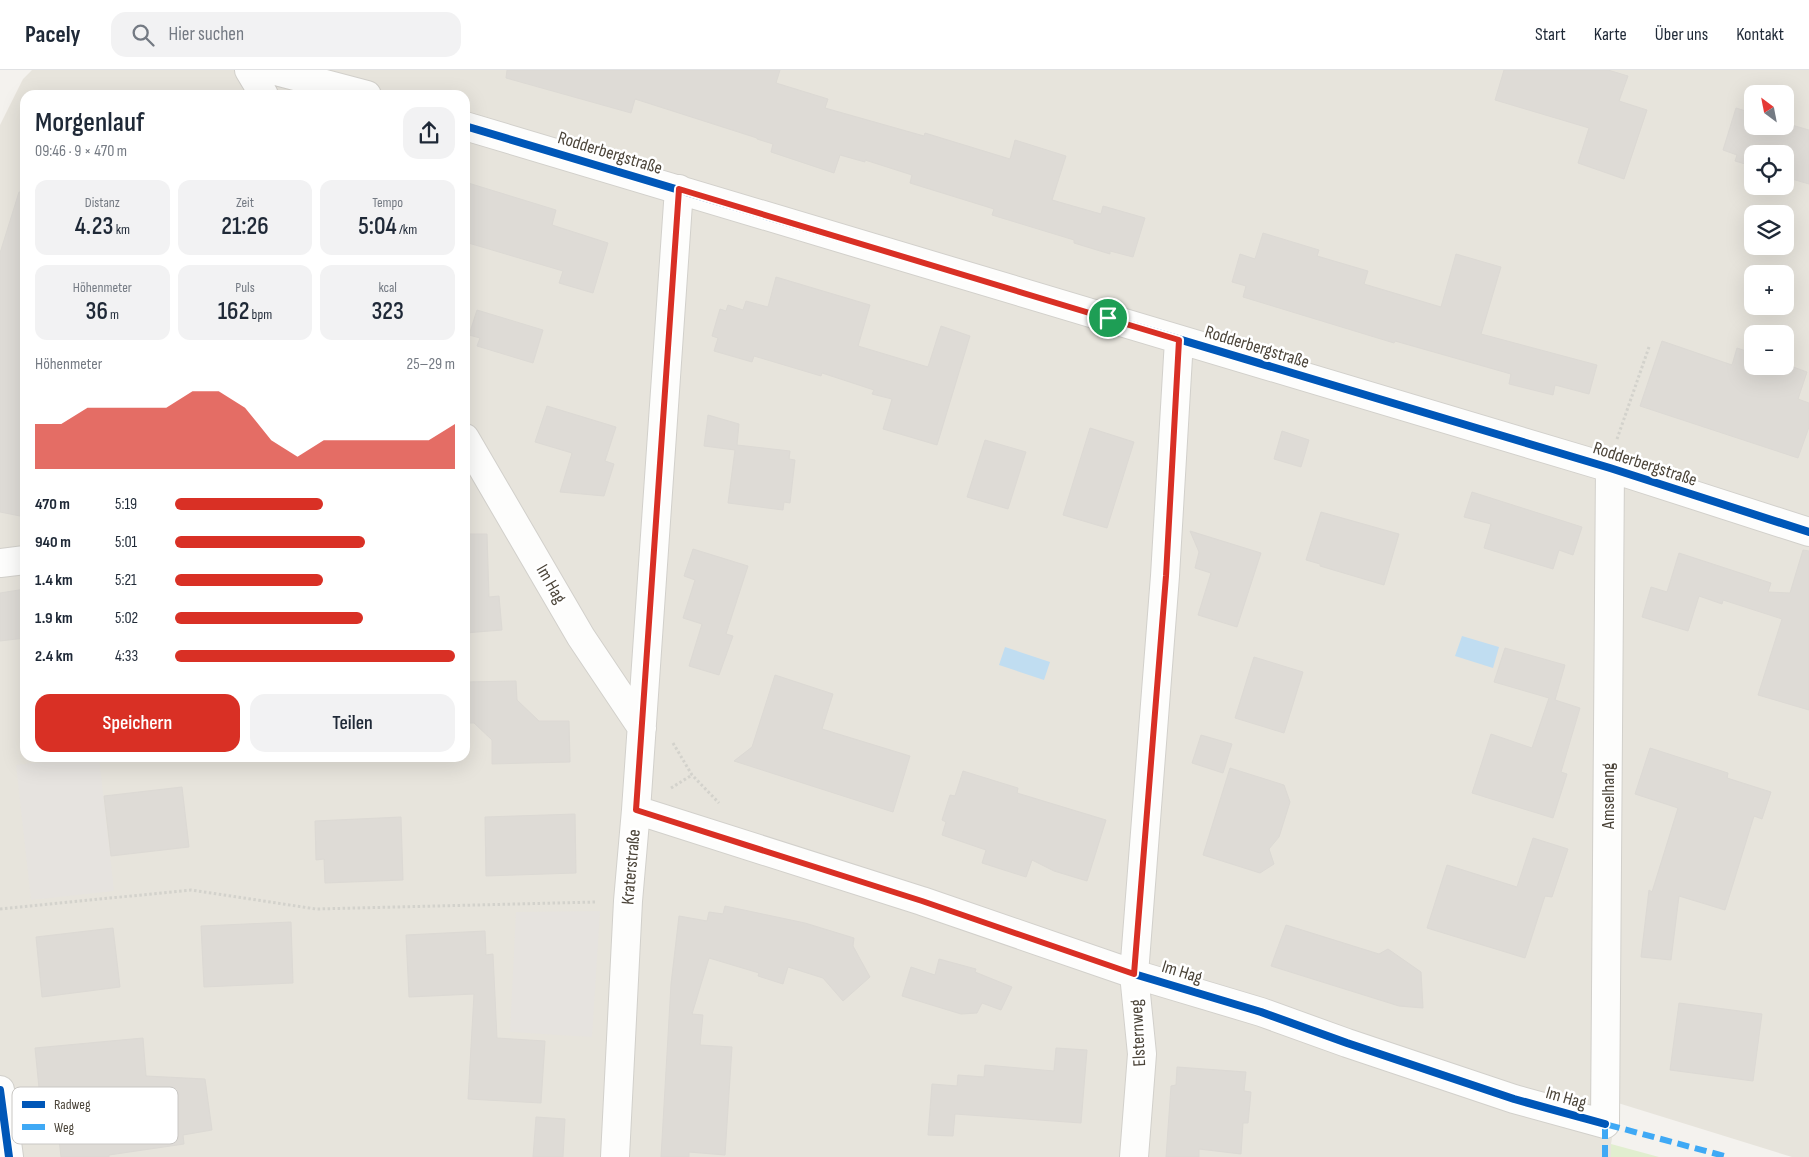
<!DOCTYPE html>
<html lang="de">
<head>
<meta charset="utf-8">
<style>
	:root { --surface:#fff; --page:#f2f2f3; --text:#1f2937; --muted:#747a83; --line:#e0e1e3; --accent:#d93025 }
	body { margin:0; font-family:"Sofia Sans Condensed",sans-serif; background:var(--page); color:var(--text); height:100vh; display:flex; flex-direction:column; font-size:19px; white-space:nowrap }
	* { box-sizing:border-box; margin:0 }
	p { font-size:16px; color:var(--muted) }
	.icon { flex:none; width:28px; height:28px; fill:none; stroke:currentColor; stroke-width:2; stroke-linecap:round; stroke-linejoin:round }
	.map { position:relative; flex:1; overflow:hidden }
	.drawer { position:absolute; left:20px; top:20px; width:450px; height:672px; display:flex; flex-direction:column; background:var(--surface); border-radius:15px; box-shadow:0 5px 20px #0002 }
	.drawer>* { flex:none }
	.needle { width:32px; rotate:328deg }
	.tools { position:absolute; left:1744px; top:15px; display:grid; gap:10px }
	.tools a { display:grid; place-items:center; width:50px; height:50px; border-radius:10px; background:var(--surface); box-shadow:0 5px 20px #0002; font-size:25px }
	.pin { position:absolute; display:grid; place-items:center; width:42px; height:42px; color:#fff; margin:-21px; border:2px solid #fff; border-radius:50%; box-shadow:0 1px 5px #0007 }
	.round { display:grid; place-items:center; flex:none; width:52px; height:52px; border-radius:15px; background:var(--page) }
	.headline { display:flex; align-items:center; justify-content:space-between; height:85px; padding:0 15px }
	h1 { font-size:28px; font-weight:600; line-height:38px }
	.metrics { display:grid; grid-template-columns:repeat(3,1fr); gap:8px; height:85px; padding:5px 15px }
	.metrics div { display:grid; align-content:center; border-radius:12px; background:var(--page); text-align:center }
	.metrics b { font-size:25px; font-weight:600 }
	.metrics small { font-size:14px; font-weight:400 }
	.metrics p { font-size:14px }
	.chart { height:140px; padding:10px 15px }
	.chart p { display:flex; justify-content:space-between }
	.chart svg { width:100%; height:90px; margin-top:5px; fill:var(--accent); opacity:.7 }
	.primary-button { display:flex; gap:10px; margin-top:auto; padding:10px 15px }
	.primary-button a { flex:1; height:58px; border-radius:15px; background:var(--accent); color:#fff; font-size:20px; font-weight:600; line-height:58px; text-align:center }
	.primary-button a+a { background:var(--page); color:var(--text) }
	ul { padding:0 15px; list-style:none; font-size:16px }
	li { display:grid; grid-template-columns:80px 60px 1fr; align-items:center; height:38px }
	li i { height:12px; border-radius:6px; background:var(--accent) }
	header { display:flex; align-items:center; gap:30px; box-sizing:border-box; height:70px; padding:0 25px; background:var(--surface); border-bottom:1px solid var(--line) }
	header strong { font-size:24px }
	nav { display:flex; gap:28px; margin-inline-start:auto; font-size:18px }
	.search { width:350px; height:45px; background:var(--page); display:flex; align-items:center; gap:12px; box-sizing:border-box; padding:0 18px; border-radius:15px; color:var(--muted); font-size:19px }
	.map>svg:first-child { display:block }
	.residential { fill:#e7e4dc; fill-rule:evenodd }
	.green { fill:#e1eecf }
	.parking { fill:#e6e3df }
	.water { fill:#c0ddf1 }
	.building { fill:#dedbd6; stroke:#dcd9d4 }
	.lines { fill:none; stroke-linecap:round; stroke-linejoin:round }
	.minor-casing { stroke:#d2d0cb; stroke-width:30 }
	.path { stroke:#d3d2cc; stroke-width:3; stroke-dasharray:2.5 2.5; stroke-linecap:butt }
	.minor { stroke:#fdfdfc; stroke-width:28 }
	.quiet { stroke:#3fa9f5; stroke-width:6; stroke-dasharray:12 6; stroke-linecap:butt }
	.cycleway-casing { stroke:#fff; stroke-width:11 }
	.cycleway { stroke:#0057b8; stroke-width:8 }
	.route-casing { stroke:#fff; stroke-width:10 }
	.route { stroke:#d93025; stroke-width:6 }
	.labels { text-anchor:middle; dominant-baseline:central; stroke-width:5; stroke-linejoin:round; paint-order:stroke }
	.street-label { font-size:18px; fill:#4b4439; stroke:#fff }
	.key { fill:#fff; stroke:#c9c7c4; stroke-width:1 }
	.key-label { font-size:14px; fill:#4b4439 }
</style>
</head>
<body>
<header>
<strong>Pacely</strong>
<div class="search"><svg class="icon" aria-label="search" viewBox="0 0 24 24"><circle cx="10" cy="10" r="6"/><path d="M15 15l6 6"/></svg>Hier suchen</div>
<nav><a>Start</a><a>Karte</a><a>Über uns</a><a>Kontakt</a></nav>
</header>
<div class="map">
<svg width="1809" height="1087" viewBox="0 0 1809 1087">
	<rect width="100%" height="100%" fill="#f4f2ee"/>
	<path class="residential" d="M32,0H1809V1087H1792L1618,1033L1611,1074V1087H0V55L23,9ZM1752,24H1785V56H1752ZM25,25H465V688H25ZM1752,84H1785V116H1752ZM1752,144H1785V176H1752ZM1752,204H1785V236H1752ZM1752,264H1785V296H1752Z"/>
	<path class="green" d="M1611,1074L1659,1087H1611Z"/>
	<path class="parking" d="M77,688H99L114,821L31,830L16,695Z
		M600,841L592,967L510,962L516,842Z"/>
	<path class="water" d="M1462,566L1499,577L1493,598L1455,586Z
		M1005,577L1050,592L1044,610L999,595Z"/>
	<path class="building" d="M507,0H780L776,13L828,29L825,38L924,66L925,63L1010,89L1015,70L1066,86L1052,130L1101,144L1103,136L1145,148L1133,187L1110,181V184L1074,173V170L992,145L994,139L910,113L912,105L865,90V92L840,85L834,103L771,82L773,74L757,69V68L635,29L631,43L506,8Z
		M1504,0H1608L1628,6L1619,31L1647,40L1624,109L1578,93L1589,58L1495,30Z
		M1736,38L1752,43V56H1785V53L1809,60V114L1785,107V84H1752V96L1735,91L1737,85L1723,80Z
		M465,112L556,140L552,155L608,173L593,223L559,213L563,201L465,172Z
		M19,122L25,123V447L0,442V183Z
		M1263,163L1319,180L1317,186L1368,201L1364,214L1441,237L1456,184L1501,197L1481,264L1597,295L1589,324L1555,315L1553,325L1509,314L1511,304L1395,271L1394,273L1243,227L1246,216L1232,212L1240,184L1255,189Z
		M776,207L870,235L858,276L928,297L941,256L970,266L937,375L883,359L892,329L872,324L874,320L822,303L821,306L754,286L752,292L714,281L718,268L712,266L720,239L726,241L728,235L743,240L746,231L768,237Z
		M477,240L543,260L533,293L477,276L480,268L469,265Z
		M1662,271L1732,295L1737,278L1752,283V296H1785V294L1807,302L1798,329L1809,333V357L1798,388L1640,336Z
		M547,336L616,357L605,391L614,394L604,426L560,422L572,383L535,372Z
		M708,345L739,354L737,375L790,381L789,389L795,390L790,433L784,432L783,440L728,433L735,380L704,376Z
		M1090,358L1134,372L1107,458L1063,445Z
		M1282,361L1309,370L1301,397L1274,389Z
		M985,370L1026,382L1008,439L967,427Z
		M1472,422L1582,457L1573,485L1559,480L1553,499L1484,478L1491,454L1464,447Z
		M1321,442L1399,464L1384,515L1320,496V494L1306,490Z
		M1190,461L1261,483L1237,557L1198,545L1211,503L1195,498L1199,482Z
		M465,464H487L489,527L499,526L502,560L465,563Z
		M693,479L748,496L726,564L733,566L719,605L689,596L702,554L683,548L695,510L684,506Z
		M1803,480L1809,481V640L1758,625L1782,549L1723,530L1722,534L1699,526L1688,561L1642,547L1651,517L1667,522L1679,483L1771,513L1768,522L1790,523Z
		M25,519V568L0,571V523Z
		M1505,578L1565,595L1555,630L1580,638L1561,702L1567,704L1553,748L1472,723L1491,664L1532,678L1549,628L1494,612Z
		M1254,587L1303,602L1284,663L1235,648Z
		M775,605L833,624L822,659L910,686L893,742L734,691L752,677Z
		M516,611L517,630L539,651H569L570,692L492,694V670L474,653H465V612Z
		M1201,665L1232,674L1223,703L1192,693Z
		M1650,678L1728,703L1727,708L1771,722L1762,749L1754,746L1725,840L1679,826L1671,890L1641,887L1649,820L1652,822L1678,738L1635,724Z
		M1230,698L1284,715L1290,732L1279,767L1269,779L1274,794L1260,803L1203,785Z
		M963,701L1018,718L1017,723L1106,750L1087,811L1054,801L1032,790L1026,807L1007,801L982,793L986,780L942,765L946,752L942,750L950,725L955,726Z
		M182,717L189,777L111,786L104,726Z
		M575,744L576,803L486,806L485,747Z
		M401,747L403,810L325,813L324,789L316,790L315,751Z
		M1533,768L1568,779L1552,827L1545,826L1525,888L1427,858L1447,795L1517,817Z
		M725,836L805,853L854,868L853,876L870,907L843,931L823,908L788,897L783,914L758,906L759,903L709,888L692,944L703,945L700,975L732,977L725,1085L689,1082V1087H661L671,914L679,846L707,851L709,842L723,844Z
		M291,852L293,913L204,917L201,856Z
		M1286,855L1379,884L1388,879L1421,902L1423,938L1399,936L1271,896Z
		M113,858L120,917L42,927L36,867Z
		M485,861L486,885L493,884L497,968L545,971L541,1033L468,1029L474,924L409,927L406,865Z
		M939,889L976,899L975,902L1012,917L1001,940L982,933L977,943L961,944L902,926L911,897L935,905Z
		M1679,933L1762,944L1753,1011L1670,1000Z
		M143,968L146,1006L205,1009L212,1060L183,1065L184,1074L109,1085V1087H61L54,1026L40,1028L35,978Z
		M1056,978L1087,980L1081,1053L955,1044L953,1066L928,1065L932,1014L957,1016L958,1005L984,1007L985,995L1054,1001Z
		M1177,997L1246,1002L1244,1021L1251,1022L1248,1053H1243L1241,1084L1199,1079V1087H1166L1171,1016L1176,1015Z
		M536,1047L565,1049L563,1087H533Z"/>
	<g class="lines">
		<g class="minor-casing">
			<path id="minor" d="M249,0L264,25
				M272,0L367,25
				M465,56L1610,398L1809,462
				M465,368L581,567L642,658
				M0,493L25,490
				M636,740L922,831L1134,904L1261,942L1347,973L1514,1029L1605,1054L1610,398
				M0,1020L9,1087
				M615,1087L628,831L636,740L679,119
				M1134,1087L1142,984L1134,904L1165,506L1179,270"/>
		</g>
		<path class="path" d="M1617,369L1649,277
			M673,673L692,705L719,733
			M671,718L692,705
			M0,839L191,820L316,839L597,832"/>
		<use href="#minor" class="minor"/>
		<path class="quiet" d="M1605,1087V1054L1728,1087"/>
		<g class="cycleway-casing">
			<path id="cycleway" d="M465,56L1610,398L1809,462
				M636,740L922,831L1134,904L1261,942L1347,973L1514,1029L1605,1054
				M0,1020L9,1087"/>
		</g>
		<use href="#cycleway" class="cycleway"/>
	</g>
	<g class="lines">
		<g class="route-casing">
			<path id="route" d="M679,119L1179,270L1166,506L1134,904L922,831L636,740Z"/>
		</g>
		<use href="#route" class="route"/>
	</g>
	<g class="labels">
		<g class="street-label">
			<text transform="translate(610 83) rotate(17)">Rodderbergstraße</text>
			<text transform="translate(1257 277) rotate(17)">Rodderbergstraße</text>
			<text transform="translate(1645 394) rotate(18)">Rodderbergstraße</text>
			<text transform="translate(551 514) rotate(60)">Im Hag</text>
			<text transform="translate(1608 726) rotate(-90)">Amselhang</text>
			<text transform="translate(631 797) rotate(-85)">Kraterstraße</text>
			<text transform="translate(1182 902) rotate(17)">Im Hag</text>
			<text transform="translate(1138 963) rotate(-93)">Elsternweg</text>
			<text transform="translate(1566 1028) rotate(16)">Im Hag</text>
		</g>
	</g>
	<rect x="12" y="1017" width="166" height="57" rx="8" class="key"/>
	<rect x="22" y="1031" width="23" height="7" fill="#0057b8"/>
	<rect x="22" y="1054" width="23" height="6" fill="#3fa9f5"/>
	<g class="key-label">
		<text x="54" y="1039">Radweg</text>
		<text x="54" y="1062">Weg</text>
	</g>
</svg>
<div class="tools">
<a><svg class="needle" viewBox="-14 -14 28 28"><path d="M0-13l5 13h-10z" fill="#e53935"/><path d="M0 13l5-13h-10z" fill="#747a83"/></svg></a>
<a><svg class="icon" aria-label="locate" viewBox="0 0 24 24"><circle cx="12" cy="12" r="6"/><path d="M12 2v4M12 18v4M2 12h4M18 12h4"/></svg></a>
<a><svg class="icon" aria-label="layers" viewBox="0 0 24 24"><path d="M12 4l9 5-9 5-9-5zM3 14l9 5 9-5"/></svg></a>
<a>+</a>
<a>−</a>
</div>
<div class="pin" style="left:1108px;top:248px;background:#1e9e55"><svg class="icon" aria-label="arrive" viewBox="0 0 24 24"><path d="M6 21V4h12l-3 4 3 4H6"/></svg></div>
<section class="drawer">
<div class="headline"><div><h1>Morgenlauf</h1><p>09:46 · 9 × 470 m</p></div><a class="round"><svg class="icon" aria-label="share" viewBox="0 0 24 24"><path d="M12 15V3M7 8l5-5 5 5M5 13v7h14v-7"/></svg></a></div>
<div class="metrics">
<div><p>Distanz</p><b>4.23<small> km</small></b></div>
<div><p>Zeit</p><b>21:26</b></div>
<div><p>Tempo</p><b>5:04<small> /km</small></b></div>
</div>
<div class="metrics">
<div><p>Höhenmeter</p><b>36<small> m</small></b></div>
<div><p>Puls</p><b>162<small> bpm</small></b></div>
<div><p>kcal</p><b>323</b></div>
</div>
<div class="chart"><p><span>Höhenmeter</span>25–29 m</p>
<svg viewBox="0 0 160 44" preserveAspectRatio="none"><path d="M0 44V22L10 22L20 14L30 14L40 14L50 14L60 6L70 6L80 14L90 30L100 38L110 30L120 30L130 30L140 30L150 30L160 22V44z"/></svg>
</div>
<ul>
<li><b>470 m</b>5:19<i style="width:53%"></i></li>
<li><b>940 m</b>5:01<i style="width:68%"></i></li>
<li><b>1.4 km</b>5:21<i style="width:53%"></i></li>
<li><b>1.9 km</b>5:02<i style="width:67%"></i></li>
<li><b>2.4 km</b>4:33<i style="width:100%"></i></li>
</ul>
<div class="primary-button"><a>Speichern</a><a>Teilen</a></div>
</section>
</div>
</body>
</html>
